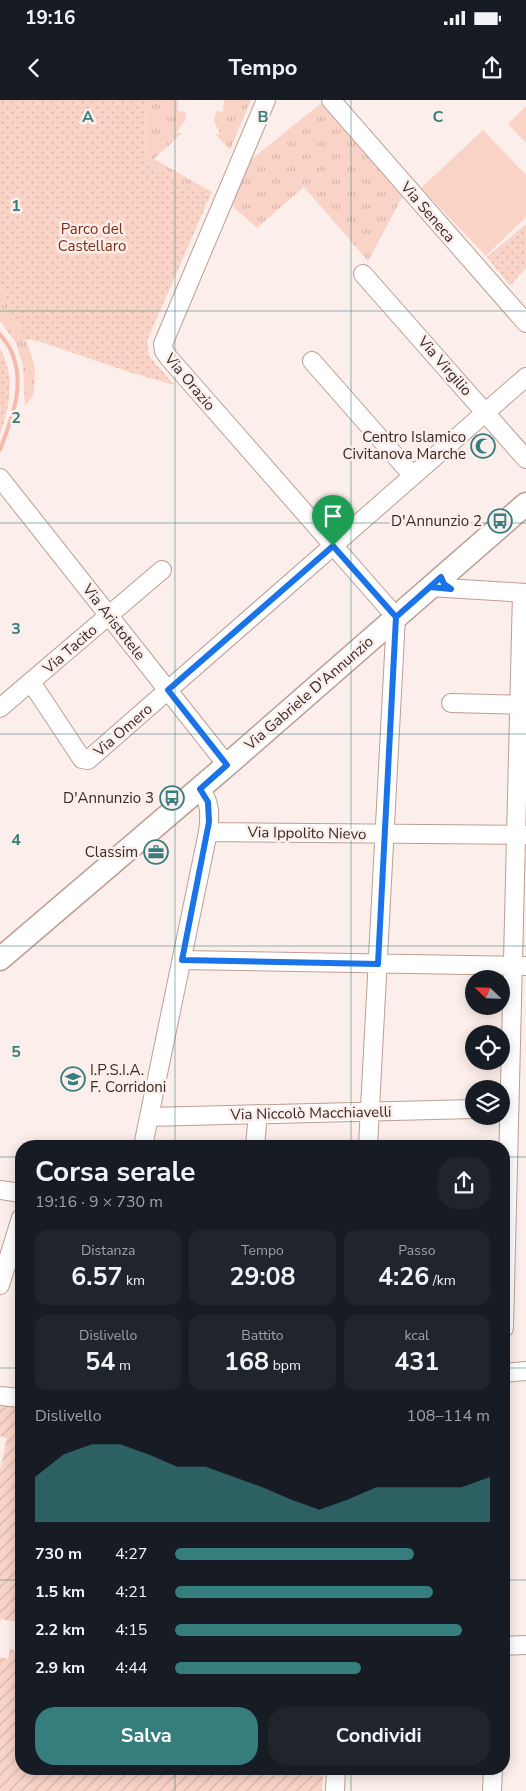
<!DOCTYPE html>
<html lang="it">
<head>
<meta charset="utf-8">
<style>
	:root { --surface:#171b24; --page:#20242c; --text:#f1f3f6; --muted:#9ea1a6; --accent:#367e7e }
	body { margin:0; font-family:"Nunito Sans",sans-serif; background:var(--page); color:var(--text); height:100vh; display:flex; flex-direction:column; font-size:19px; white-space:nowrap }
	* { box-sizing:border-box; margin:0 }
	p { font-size:16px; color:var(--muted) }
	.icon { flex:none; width:28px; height:28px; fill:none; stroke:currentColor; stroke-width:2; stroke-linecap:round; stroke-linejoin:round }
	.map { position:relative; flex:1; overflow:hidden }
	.sheet { position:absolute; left:15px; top:1040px; width:495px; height:635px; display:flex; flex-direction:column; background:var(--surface); border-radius:20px; box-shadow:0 2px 12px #0003 }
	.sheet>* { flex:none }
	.needle { width:32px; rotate:293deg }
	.controls { position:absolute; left:465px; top:870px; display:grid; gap:10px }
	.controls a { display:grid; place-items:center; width:45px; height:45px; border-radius:50%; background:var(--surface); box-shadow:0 2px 12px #0003; font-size:25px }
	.pin { position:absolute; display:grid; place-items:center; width:42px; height:42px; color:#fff; margin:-51px -21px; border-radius:50% 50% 50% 0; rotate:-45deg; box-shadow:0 0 5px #0007 }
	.pin .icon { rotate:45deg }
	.round { display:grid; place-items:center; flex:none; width:52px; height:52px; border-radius:20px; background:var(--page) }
	.overview { display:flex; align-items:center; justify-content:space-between; height:85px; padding:0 20px }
	h1 { font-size:28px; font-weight:700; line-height:38px }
	.figures { display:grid; grid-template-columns:repeat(3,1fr); gap:8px; height:85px; padding:5px 20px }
	.figures div { display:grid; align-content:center; border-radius:12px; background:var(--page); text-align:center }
	.figures b { font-size:25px; font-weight:700 }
	.figures small { font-size:14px; font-weight:400 }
	.figures p { font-size:14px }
	.chart { height:140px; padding:10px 20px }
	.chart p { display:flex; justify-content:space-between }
	.chart svg { width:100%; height:90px; margin-top:5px; fill:var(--accent); opacity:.7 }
	.cta { display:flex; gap:10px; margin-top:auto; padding:10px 20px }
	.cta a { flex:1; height:58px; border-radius:20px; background:var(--accent); color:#fff; font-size:20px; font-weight:700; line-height:58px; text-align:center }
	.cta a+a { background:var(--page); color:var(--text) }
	ul { padding:0 20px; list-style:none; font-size:16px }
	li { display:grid; grid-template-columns:80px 60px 1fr; align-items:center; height:38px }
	li i { height:12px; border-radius:6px; background:var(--accent) }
	.status { display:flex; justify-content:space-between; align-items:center; height:35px; padding:0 25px; background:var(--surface); direction:ltr }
	.status svg { height:14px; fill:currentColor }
	header { display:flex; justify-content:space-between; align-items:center; height:65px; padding:0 20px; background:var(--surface); font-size:22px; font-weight:700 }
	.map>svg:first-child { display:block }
	.grass { fill:url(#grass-tufts) }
	.park { fill:url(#park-dots) }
	.garden { fill:url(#garden-furrows) }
	.pitch { fill:#fad3c7 }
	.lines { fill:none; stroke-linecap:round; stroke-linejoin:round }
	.stream { stroke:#f4bba9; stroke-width:4 }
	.minor-casing { stroke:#bc9e94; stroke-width:20 }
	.major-casing { stroke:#bc9e94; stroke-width:25 }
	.minor { stroke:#fff; stroke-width:18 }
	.major { stroke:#fff; stroke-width:22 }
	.route-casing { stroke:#fff; stroke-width:10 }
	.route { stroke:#1a73e8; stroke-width:6 }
	.grid { fill:none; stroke:#367e7e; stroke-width:1; stroke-opacity:0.55 }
	.labels { text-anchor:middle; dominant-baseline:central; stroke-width:5; stroke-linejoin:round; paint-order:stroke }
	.street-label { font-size:15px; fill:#372b27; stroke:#fcefeb }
	.park-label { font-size:15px; fill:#802e14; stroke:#fcefeb }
	.poi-label { font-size:15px; fill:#372b27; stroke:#fcefeb; text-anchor:end }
	.grid-label { font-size:16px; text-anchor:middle; font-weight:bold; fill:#367e7e; stroke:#fcefeb; stroke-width:5; stroke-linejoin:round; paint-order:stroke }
</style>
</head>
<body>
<div class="status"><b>19:16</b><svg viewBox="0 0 49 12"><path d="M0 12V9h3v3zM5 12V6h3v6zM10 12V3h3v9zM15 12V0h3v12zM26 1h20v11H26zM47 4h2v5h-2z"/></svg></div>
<header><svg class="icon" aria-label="back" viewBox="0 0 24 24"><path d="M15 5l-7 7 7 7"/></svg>Tempo<svg class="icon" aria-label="share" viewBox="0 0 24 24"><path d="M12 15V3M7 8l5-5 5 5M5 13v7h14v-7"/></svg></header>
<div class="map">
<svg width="526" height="1691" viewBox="0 0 526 1691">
	<defs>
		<pattern id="grass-tufts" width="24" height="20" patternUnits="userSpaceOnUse" patternTransform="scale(1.25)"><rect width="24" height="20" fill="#fad3c7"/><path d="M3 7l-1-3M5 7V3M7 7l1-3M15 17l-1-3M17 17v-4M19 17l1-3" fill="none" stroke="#d7b5ab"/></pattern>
		<pattern id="park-dots" width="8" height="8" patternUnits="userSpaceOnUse" patternTransform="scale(1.25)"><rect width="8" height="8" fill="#fad3c7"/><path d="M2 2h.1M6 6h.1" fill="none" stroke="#d7b5ab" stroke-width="1.8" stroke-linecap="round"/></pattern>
		<pattern id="garden-furrows" width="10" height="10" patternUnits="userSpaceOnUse" patternTransform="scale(1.25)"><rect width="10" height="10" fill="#fad3c7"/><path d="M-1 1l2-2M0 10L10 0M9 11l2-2" fill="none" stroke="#d7b5ab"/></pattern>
	</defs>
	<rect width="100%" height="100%" fill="#fcefeb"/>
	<path class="grass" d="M146,0H178V11L186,12L185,20L176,33H182L154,59L212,92L210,96L145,61Z
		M224,0H251L230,50L215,34H220L214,21L216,11L223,12Z
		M325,0L405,92L368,161L304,87L257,128L230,104L247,63Z
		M0,182L12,217L26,239L35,267L34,294L25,306L23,266L16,243L0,221Z"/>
	<path class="park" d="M0,0H146L145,61L210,96L147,241L149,256L174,285L129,272L41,242L26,239L12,217L0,182Z
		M526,124V168L510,186L487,157Z
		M0,248C16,279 10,303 0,335Z"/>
	<path class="garden" d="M0,1305L21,1306V1523L1,1519L0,1523V1370L7,1338L0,1336Z
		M10,1549L21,1552V1669H245L244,1672L258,1674L260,1669H323L322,1691H0V1557L8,1559Z"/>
	<path class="pitch" d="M526,6V43L508,24Z
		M483,30L526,75V117L486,156L421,88Z"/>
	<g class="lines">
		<path class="stream" d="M0,234C4,240 10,246 12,253C26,286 11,320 0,350"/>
		<g class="minor-casing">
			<path id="minor" d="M266,0L163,244L164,251L169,258L396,517L368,1046
				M331,0L526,223
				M363,174L526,359
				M312,261L413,376
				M0,378L227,665
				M430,487L526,493
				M31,582L82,659L88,660L526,277
				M451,603L526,605
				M0,608L162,470
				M208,732L526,735
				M182,860L526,866
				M149,1017L474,1009
				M143,1046L208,732C210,716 211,702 200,689
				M255,1046L258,1014
				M0,1090L21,1093
				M0,1185L21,1118
				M504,1228L522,493
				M504,1273L526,1271
				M0,1296L21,1298
				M504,1546L526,1545
				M335,1691L336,1669
				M492,1691L493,1669"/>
		</g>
		<g class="major-casing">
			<path id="major" d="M0,859L227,665L526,404"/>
		</g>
		<use href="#minor" class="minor"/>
		<use href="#major" class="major"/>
	</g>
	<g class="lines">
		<g class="route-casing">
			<path id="route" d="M333,446L168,590L227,665L200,689L208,702L209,722L182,860L378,864L396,517L441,477L444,484L451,489L430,487L396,517L333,446"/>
		</g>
		<use href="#route" class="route"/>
	</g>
	<path class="grid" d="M175,0V1046M351,0V1046M0,211H526M0,423H526M0,634H526M0,846H526M0,1057H21M504,1057H526M0,1268H21M504,1268H526M0,1480H21M504,1480H526M175,1669V1691M351,1669V1691"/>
	<defs>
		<g id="mosque-ring" transform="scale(1.25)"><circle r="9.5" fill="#fcefeb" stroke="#367e7e" stroke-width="1.5"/><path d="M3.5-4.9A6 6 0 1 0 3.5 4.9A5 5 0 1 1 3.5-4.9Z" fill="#367e7e"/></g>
		<g id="bus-ring" transform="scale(1.25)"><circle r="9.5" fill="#fcefeb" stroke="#367e7e" stroke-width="1.5"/><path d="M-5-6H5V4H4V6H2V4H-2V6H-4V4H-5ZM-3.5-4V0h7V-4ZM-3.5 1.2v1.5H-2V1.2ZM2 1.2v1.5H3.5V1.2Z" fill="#367e7e"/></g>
		<g id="office-ring" transform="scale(1.25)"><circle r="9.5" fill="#fcefeb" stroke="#367e7e" stroke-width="1.5"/><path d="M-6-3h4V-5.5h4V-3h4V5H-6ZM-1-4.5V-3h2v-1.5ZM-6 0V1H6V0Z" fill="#367e7e"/></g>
		<g id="school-ring" transform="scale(1.25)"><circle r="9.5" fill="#fcefeb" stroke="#367e7e" stroke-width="1.5"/><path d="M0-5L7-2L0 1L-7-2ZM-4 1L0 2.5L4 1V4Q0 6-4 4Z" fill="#367e7e"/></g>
	</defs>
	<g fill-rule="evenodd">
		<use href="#mosque-ring" x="483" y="346"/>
		<use href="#bus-ring" x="500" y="421"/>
		<use href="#bus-ring" x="172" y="698"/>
		<use href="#office-ring" x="156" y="752"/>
		<use href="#school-ring" x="73" y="979"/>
	</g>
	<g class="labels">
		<g class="street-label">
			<text transform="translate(428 112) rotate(49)">Via Seneca</text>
			<text transform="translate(445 266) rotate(49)">Via Virgilio</text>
			<text transform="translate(190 282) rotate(50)">Via Orazio</text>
			<text transform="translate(114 522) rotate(52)">Via Aristotele</text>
			<text transform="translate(70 549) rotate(-41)">Via Tacito</text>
			<text transform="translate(309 593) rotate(-41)">Via Gabriele D'Annunzio</text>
			<text transform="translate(123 630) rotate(-41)">Via Omero</text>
			<text transform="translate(307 733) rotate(1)">Via Ippolito Nievo</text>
			<text transform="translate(311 1013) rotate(-1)">Via Niccolò Macchiavelli</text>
		</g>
		<g class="park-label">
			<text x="92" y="129">Parco del<tspan x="92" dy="17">Castellaro</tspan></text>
		</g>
		<g class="poi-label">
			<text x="466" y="337">Centro Islamico<tspan x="466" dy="17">Civitanova Marche</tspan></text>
			<text x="482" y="421">D'Annunzio 2</text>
			<text x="154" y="698">D'Annunzio 3</text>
			<text x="138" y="752">Classim</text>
			<text x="90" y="970" text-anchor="start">I.P.S.I.A.<tspan x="90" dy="17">F. Corridoni</tspan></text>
		</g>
	</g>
	<g class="grid-label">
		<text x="88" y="22">A</text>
		<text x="263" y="22">B</text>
		<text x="438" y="22">C</text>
		<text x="16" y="111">1</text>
		<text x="16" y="323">2</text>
		<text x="16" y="534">3</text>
		<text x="16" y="745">4</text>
		<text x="16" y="957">5</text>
	</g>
</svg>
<div class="controls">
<a><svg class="needle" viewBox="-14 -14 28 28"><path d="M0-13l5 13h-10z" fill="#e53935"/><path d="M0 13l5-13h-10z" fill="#9ea1a6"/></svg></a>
<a><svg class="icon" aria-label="locate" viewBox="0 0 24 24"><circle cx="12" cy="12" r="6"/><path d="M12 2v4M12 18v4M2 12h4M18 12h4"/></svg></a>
<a><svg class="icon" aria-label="layers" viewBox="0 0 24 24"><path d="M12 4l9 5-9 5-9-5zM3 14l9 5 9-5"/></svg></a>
</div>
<div class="pin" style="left:333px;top:446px;background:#1e9e55"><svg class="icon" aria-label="arrive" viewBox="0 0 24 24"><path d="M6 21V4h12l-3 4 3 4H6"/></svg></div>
<section class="sheet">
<div class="overview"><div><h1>Corsa serale</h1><p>19:16 · 9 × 730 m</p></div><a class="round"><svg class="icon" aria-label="share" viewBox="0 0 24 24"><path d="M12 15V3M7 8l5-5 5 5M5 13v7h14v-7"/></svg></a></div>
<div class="figures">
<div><p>Distanza</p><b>6.57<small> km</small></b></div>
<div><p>Tempo</p><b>29:08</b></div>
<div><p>Passo</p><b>4:26<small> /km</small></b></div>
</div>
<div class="figures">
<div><p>Dislivello</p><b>54<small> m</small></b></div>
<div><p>Battito</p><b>168<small> bpm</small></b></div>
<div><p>kcal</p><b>431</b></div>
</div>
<div class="chart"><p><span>Dislivello</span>108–114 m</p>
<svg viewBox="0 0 160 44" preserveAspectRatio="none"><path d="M0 44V22L10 11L20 6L30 6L40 11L50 17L60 17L70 22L80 27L90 33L100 38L110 33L120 27L130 27L140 27L150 27L160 22V44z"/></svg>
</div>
<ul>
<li><b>730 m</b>4:27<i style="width:76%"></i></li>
<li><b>1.5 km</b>4:21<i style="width:82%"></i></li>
<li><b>2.2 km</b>4:15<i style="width:91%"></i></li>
<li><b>2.9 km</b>4:44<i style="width:59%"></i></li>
</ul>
<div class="cta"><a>Salva</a><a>Condividi</a></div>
</section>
</div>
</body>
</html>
